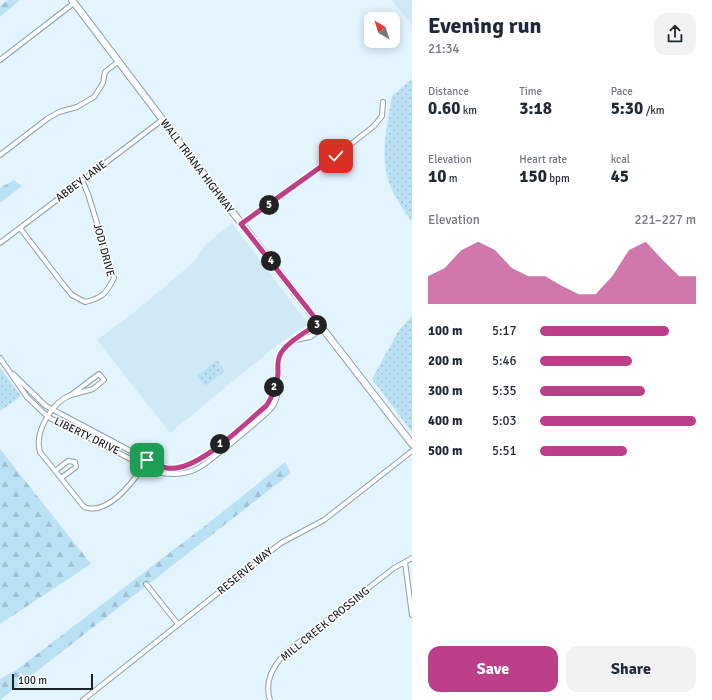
<!DOCTYPE html>
<html lang="en">
<head>
<meta charset="utf-8">
<style>
	:root { --surface:#fff; --page:#f2f2f3; --text:#1f2937; --muted:#747a83; --accent:#bd3e89 }
	body { margin:0; font-family:Signika,sans-serif; background:var(--page); color:var(--text); height:100vh; display:flex; flex-direction:column; font-size:15px; white-space:nowrap }
	* { box-sizing:border-box; margin:0 }
	p { font-size:13px; color:var(--muted) }
	.icon { flex:none; width:22px; height:22px; fill:none; stroke:currentColor; stroke-width:2; stroke-linecap:round; stroke-linejoin:round }
	.map { position:relative; flex:1; overflow:hidden }
	.sheet { display:flex; flex-direction:column; background:var(--surface); width:300px }
	.sheet>* { flex:none }
	.needle { width:26px; rotate:321deg }
	.controls { position:absolute; left:364px; top:12px; display:grid; gap:8px }
	.controls a { display:grid; place-items:center; width:36px; height:36px; border-radius:8px; background:var(--surface); box-shadow:0 2px 10px #0003; font-size:20px }
	.scale { position:absolute; left:12px; bottom:10px; width:81px; box-sizing:border-box; padding-left:4px; border:2px solid #1d2327; border-top:0; font-size:11px; line-height:14px; white-space:nowrap; color:#1d2327; -webkit-text-stroke:3px #fefefe; paint-order:stroke }
	.pin { position:absolute; display:grid; place-items:center; width:34px; height:34px; color:#fff; margin:-17px; border-radius:8px; box-shadow:0 2px 6px #0006 }
	.km { position:absolute; width:20px; height:20px; margin:-10px; border-radius:50%; background:#222; color:#fff; font-size:11px; line-height:20px; text-align:center }
	.round { display:grid; place-items:center; flex:none; width:42px; height:42px; border-radius:12px; background:var(--page) }
	.overview { display:flex; align-items:center; justify-content:space-between; height:68px; padding:0 16px }
	h1 { font-size:22px; font-weight:800; line-height:30px }
	.metrics { display:grid; grid-template-columns:repeat(3,1fr); gap:6px; height:68px; padding:4px 16px }
	.metrics div { display:grid; align-content:center }
	.metrics b { font-size:17px; font-weight:800 }
	.metrics small { font-size:11px; font-weight:400 }
	.metrics p { font-size:11px }
	.chart { height:112px; padding:8px 16px }
	.chart p { display:flex; justify-content:space-between }
	.chart svg { width:100%; height:72px; margin-top:4px; fill:var(--accent); opacity:.7 }
	.action { display:flex; gap:8px; margin-top:auto; padding:8px 16px }
	.action a { flex:1; height:46px; border-radius:12px; background:var(--accent); color:#fff; font-size:16px; font-weight:800; line-height:46px; text-align:center }
	.action a+a { background:var(--page); color:var(--text) }
	ul { padding:0 16px; list-style:none; font-size:13px }
	li { display:grid; grid-template-columns:64px 48px 1fr; align-items:center; height:30px }
	li i { height:10px; border-radius:5px; background:var(--accent) }
	main { display:flex; flex:1; min-height:0 }
	.map>svg:first-child { display:block }
	.built { fill:#d0e9f7 }
	.green { fill:url(#green-dots) }
	.forest { fill:url(#forest-firs) }
	.lines { fill:none; stroke-linecap:round; stroke-linejoin:round }
	.minor-casing { stroke:#90a0a9; stroke-width:6 }
	.secondary-casing { stroke:#90a0a9; stroke-width:8 }
	.minor { stroke:#fff; stroke-width:4 }
	.secondary { stroke:#fff; stroke-width:6 }
	.route-casing { stroke:#fff; stroke-width:8 }
	.route { stroke:#bd3e89; stroke-width:5 }
	.labels { text-anchor:middle; dominant-baseline:central; stroke-width:3; stroke-linejoin:round; paint-order:stroke }
	.street-label { font-size:11px; fill:#1d2327; stroke:#fefefe }
</style>
</head>
<body>
<main>
<div class="map">
<svg width="412" height="700" viewBox="0 0 412 700">
	<defs>
		<pattern id="green-dots" width="8" height="8" patternUnits="userSpaceOnUse"><rect width="8" height="8" fill="#bbe1f5"/><path d="M2 2h.1M6 6h.1" fill="none" stroke="#a0c1d2" stroke-width="1.8" stroke-linecap="round"/></pattern>
		<pattern id="forest-firs" width="22" height="20" patternUnits="userSpaceOnUse"><rect width="22" height="20" fill="#bbe1f5"/><path d="M5 1l3.5 6h-7zM16 11l3.5 6h-7z" fill="#a0c1d2"/></pattern>
	</defs>
	<rect width="100%" height="100%" fill="#e3f4fd"/>
	<path class="built" d="M392,0H412V26Z
		M232,223L308,324L277,345L170,433L97,340L138,309L195,261L204,246Z"/>
	<path class="green" d="M412,79V222C403,209 392,194 388,179C380,152 388,122 392,96Z
		M412,316V432L372,379L399,330Z
		M217,360L225,371L205,386L197,376Z
		M0,368L21,396L0,411Z"/>
	<path class="forest" d="M8,0H20L0,17V6Z
		M14,180L22,186L0,203V188Z
		M0,449L91,564L0,624Z
		M285,462L291,473L0,700V679L15,671L206,525Z"/>
	<g class="lines">
		<g class="minor-casing">
			<path id="minor" d="M0,60L74,3
				M0,155L47,119L59,112L77,107L94,97L103,83L105,72L119,61
				M241,224L336,156L374,126L382,116L383,102
				M20,228L62,283L72,295L85,302C102,298 106,294 114,278L88,194L82,180
				M0,243L162,120
				M296,340L310,337L323,328
				M0,358L27,397L48,417L156,472C170,475 187,475 200,467C209,462 269,413 273,406C284,387 272,367 281,353C289,340 307,332 319,323
				M13,374L46,406L157,465C188,474 205,456 228,438C240,427 253,417 266,406L272,397L277,376
				M99,374L104,380L93,389L71,395Z
				M71,395C52,402 34,432 40,452L84,507C108,516 133,482 145,464
				M55,471L68,461L75,462L76,467L61,478
				M405,562L412,615
				M146,584L178,624
				M83,700L281,543L324,520L412,451
				M270,700C264,681 273,667 285,653L394,568L412,558"/>
		</g>
		<g class="secondary-casing">
			<path id="secondary" d="M72,0L231,210L412,444"/>
		</g>
		<use href="#minor" class="minor"/>
		<use href="#secondary" class="secondary"/>
	</g>
	<g class="lines">
		<g class="route-casing">
			<path id="route" d="M147,460C154,464 160,467 167,468C197,473 244,424 266,406C272,398 277,384 278,374C278,367 277,361 280,355C285,343 308,331 319,323L241,224L336,156"/>
		</g>
		<use href="#route" class="route"/>
	</g>
	<g class="labels">
		<g class="street-label">
			<text transform="translate(197 166) rotate(53)">WALL TRIANA HIGHWAY</text>
			<text transform="translate(81 181) rotate(-37)">ABBEY LANE</text>
			<text transform="translate(104 250) rotate(75)">JODI DRIVE</text>
			<text transform="translate(87 436) rotate(26)">LIBERTY DRIVE</text>
			<text transform="translate(245 571) rotate(-39)">RESERVE WAY</text>
			<text transform="translate(325 624) rotate(-39)">MILL CREEK CROSSING</text>
		</g>
	</g>
</svg>
<div class="controls">
<a><svg class="needle" viewBox="-14 -14 28 28"><path d="M0-13l5 13h-10z" fill="#e53935"/><path d="M0 13l5-13h-10z" fill="#747a83"/></svg></a>
</div>
<div class="scale">100 m</div>
<div class="pin" style="left:147px;top:460px;background:#1e9e55"><svg class="icon" aria-label="arrive" viewBox="0 0 24 24"><path d="M6 21V4h12l-3 4 3 4H6"/></svg></div>
<div class="pin" style="left:336px;top:156px;background:#d93025"><svg class="icon" aria-label="check" viewBox="0 0 24 24"><path d="M5 12l5 5 9-10"/></svg></div>
<b class="km" style="left:220px;top:444px">1</b>
<b class="km" style="left:274px;top:387px">2</b>
<b class="km" style="left:317px;top:325px">3</b>
<b class="km" style="left:271px;top:261px">4</b>
<b class="km" style="left:269px;top:205px">5</b>
</div>
<section class="sheet">
<div class="overview"><div><h1>Evening run</h1><p>21:34</p></div><a class="round"><svg class="icon" aria-label="share" viewBox="0 0 24 24"><path d="M12 15V3M7 8l5-5 5 5M5 13v7h14v-7"/></svg></a></div>
<div class="metrics">
<div><p>Distance</p><b>0.60<small> km</small></b></div>
<div><p>Time</p><b>3:18</b></div>
<div><p>Pace</p><b>5:30<small> /km</small></b></div>
</div>
<div class="metrics">
<div><p>Elevation</p><b>10<small> m</small></b></div>
<div><p>Heart rate</p><b>150<small> bpm</small></b></div>
<div><p>kcal</p><b>45</b></div>
</div>
<div class="chart"><p><span>Elevation</span>221–227 m</p>
<svg viewBox="0 0 160 44" preserveAspectRatio="none"><path d="M0 44V27L10 22L20 11L30 6L40 11L50 22L60 27L70 27L80 33L90 38L100 38L110 27L120 11L130 6L140 17L150 27L160 27V44z"/></svg>
</div>
<ul>
<li><b>100 m</b>5:17<i style="width:83%"></i></li>
<li><b>200 m</b>5:46<i style="width:59%"></i></li>
<li><b>300 m</b>5:35<i style="width:67%"></i></li>
<li><b>400 m</b>5:03<i style="width:100%"></i></li>
<li><b>500 m</b>5:51<i style="width:56%"></i></li>
</ul>
<div class="action"><a>Save</a><a>Share</a></div>
</section>
</main>
</body>
</html>
